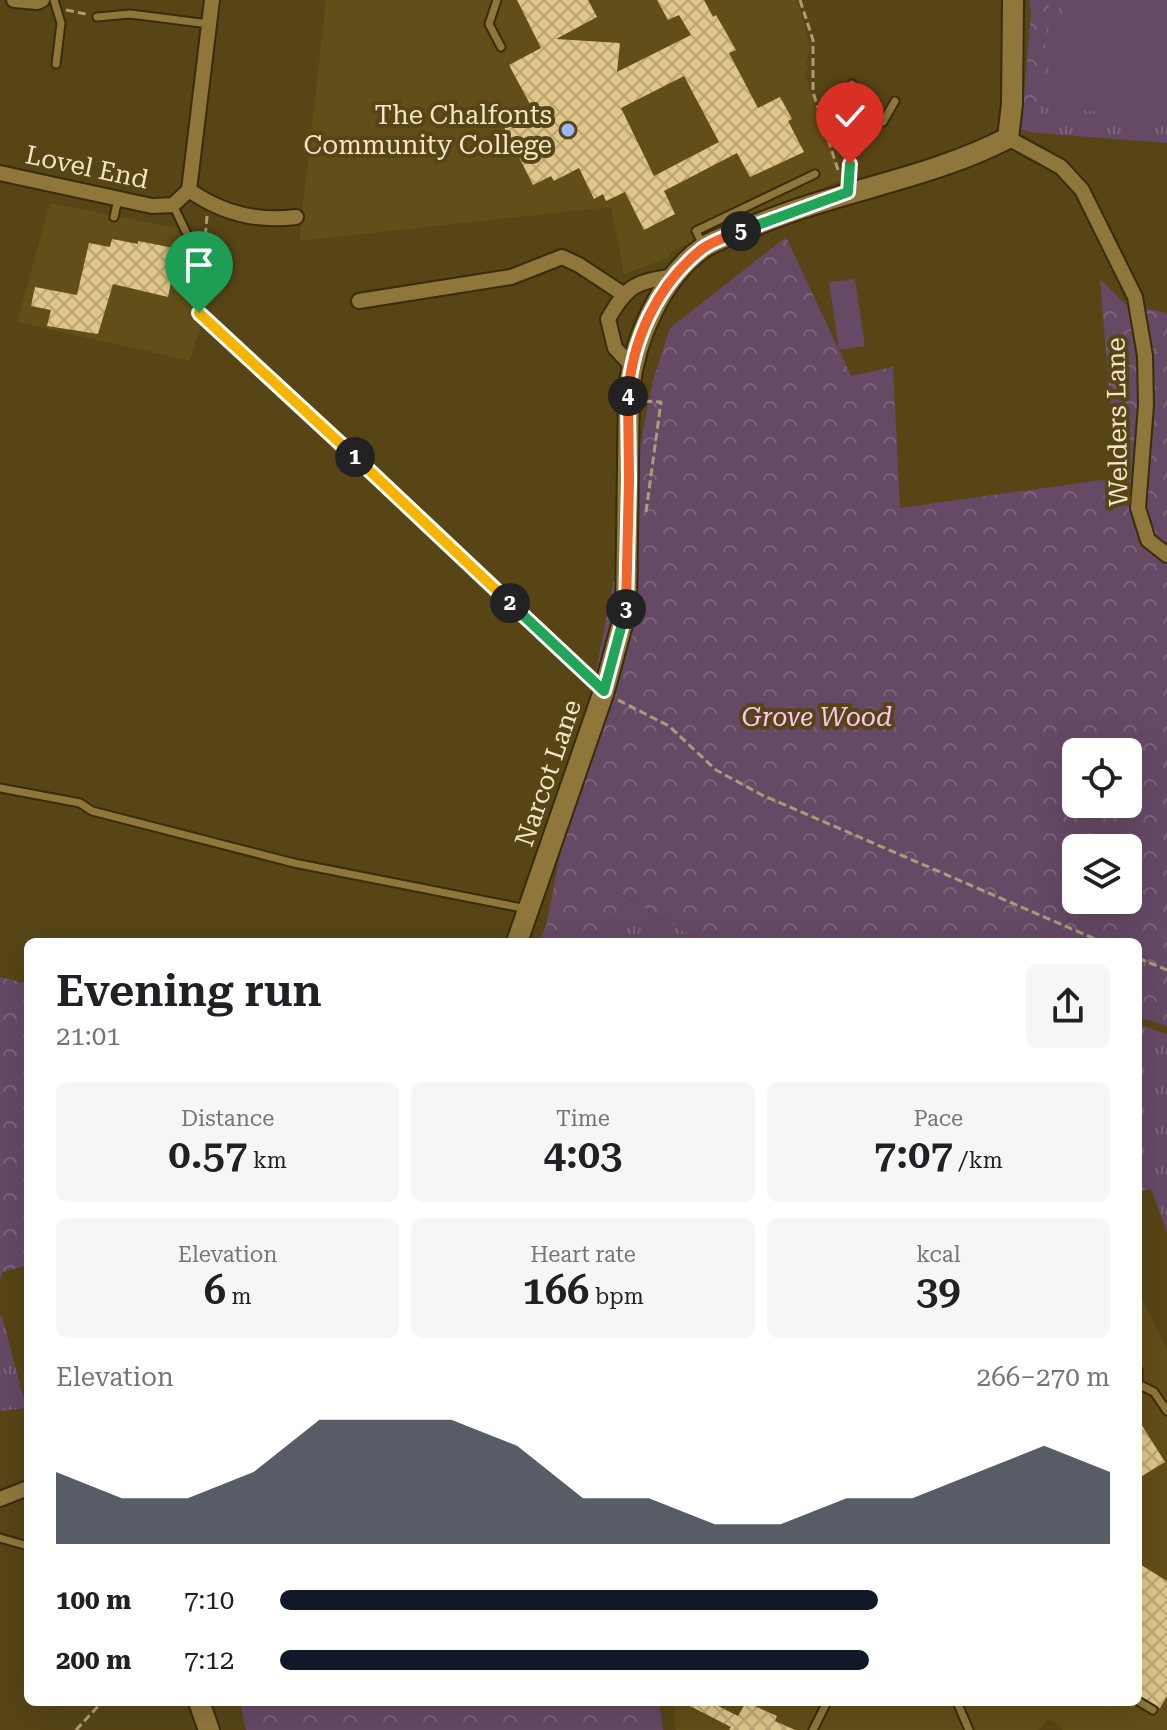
<!DOCTYPE html>
<html lang="en">
<head>
<meta charset="utf-8">
<style>
	:root { --surface:#fff; --page:#f6f6f6; --text:#202124; --muted:#757577; --accent:#111827 }
	body { margin:0; font-family:"Roboto Serif",serif; background:var(--page); color:var(--text); height:100vh; display:flex; flex-direction:column; font-size:30px; white-space:nowrap }
	* { box-sizing:border-box; margin:0 }
	p { font-size:26px; color:var(--muted) }
	.icon { flex:none; width:44px; height:44px; fill:none; stroke:currentColor; stroke-width:2; stroke-linecap:round; stroke-linejoin:round }
	.map { position:relative; flex:1; overflow:hidden }
	.side { position:absolute; left:24px; top:938px; width:1118px; height:768px; display:flex; flex-direction:column; background:var(--surface); border-radius:12px; box-shadow:0 8px 32px #0002 }
	.side>* { flex:none }
	.tools { position:absolute; left:1062px; top:738px; display:grid; gap:16px }
	.tools a { display:grid; place-items:center; width:80px; height:80px; border-radius:12px; background:var(--surface); box-shadow:0 8px 32px #0002; font-size:40px }
	.pin { position:absolute; display:grid; place-items:center; width:68px; height:68px; color:#fff; margin:-82px -34px; border-radius:50% 50% 50% 0; rotate:-45deg; box-shadow:0 0 8px #0007 }
	.pin .icon { rotate:45deg }
	.km { position:absolute; width:40px; height:40px; margin:-20px; border-radius:50%; background:#222; color:#fff; font-size:22px; line-height:40px; text-align:center }
	.round { display:grid; place-items:center; flex:none; width:84px; height:84px; border-radius:12px; background:var(--page) }
	.summary { display:flex; align-items:center; justify-content:space-between; height:136px; padding:0 32px }
	h1 { font-size:44px; font-weight:600; line-height:60px }
	.metrics { display:grid; grid-template-columns:repeat(3,1fr); gap:12px; height:136px; padding:8px 32px }
	.metrics div { display:grid; align-content:center; border-radius:12px; background:var(--page); text-align:center }
	.metrics b { font-size:40px; font-weight:600 }
	.metrics small { font-size:22px; font-weight:400 }
	.metrics p { font-size:22px }
	.chart { height:224px; padding:16px 32px }
	.chart p { display:flex; justify-content:space-between }
	.chart svg { width:100%; height:144px; margin-top:8px; fill:var(--accent); opacity:.7 }
	ul { padding:0 32px; list-style:none; font-size:26px }
	li { display:grid; grid-template-columns:128px 96px 1fr; align-items:center; height:60px }
	li i { height:20px; border-radius:10px; background:var(--accent) }
	.map>svg:first-child { display:block }
	.built { fill:#624e18 }
	.grass { fill:url(#grass-tufts) }
	.forest { fill:url(#forest-crowns); fill-rule:evenodd }
	.green { fill:#664965 }
	.building { fill:url(#building-cross-hatch); fill-rule:evenodd }
	.lines { fill:none; stroke-linecap:round; stroke-linejoin:round }
	.lane-casing { stroke:#382c0b; stroke-width:11 }
	.street-casing { stroke:#382c0b; stroke-width:18 }
	.secondary-casing { stroke:#382c0b; stroke-width:24 }
	.path { stroke:#ab9c76; stroke-width:3; stroke-dasharray:8 4; stroke-linecap:butt }
	.lane { stroke:#8f773b; stroke-width:7 }
	.street { stroke:#8f773b; stroke-width:14 }
	.secondary { stroke:#8f773b; stroke-width:20 }
	.split-1-casing { stroke:#fff; stroke-width:16 }
	.split-2-casing { stroke:#fff; stroke-width:16 }
	.split-3-casing { stroke:#fff; stroke-width:16 }
	.split-4-casing { stroke:#fff; stroke-width:16 }
	.split-5-casing { stroke:#fff; stroke-width:16 }
	.split-6-casing { stroke:#fff; stroke-width:16 }
	.split-1 { stroke:#f5b400; stroke-width:10 }
	.split-2 { stroke:#f5b400; stroke-width:10 }
	.split-3 { stroke:#22a559; stroke-width:10 }
	.split-4 { stroke:#f0652b; stroke-width:10 }
	.split-5 { stroke:#f0652b; stroke-width:10 }
	.split-6 { stroke:#22a559; stroke-width:10 }
	.poi-dot { fill:#99b5fd; stroke:#574516; stroke-width:3 }
	.labels { text-anchor:middle; dominant-baseline:central; stroke-width:8; stroke-linejoin:round; paint-order:stroke }
	.poi-label { font-size:26px; fill:#f3e6c8; stroke:#574516; text-anchor:end }
	.street-label { font-size:26px; fill:#f3e6c8; stroke:#574516 }
	.park-label { font-size:26px; font-style:italic; fill:#fdc6fb; stroke:#574516 }
</style>
</head>
<body>
<div class="map">
<svg width="1167" height="1730" viewBox="0 0 1167 1730">
	<defs>
		<pattern id="grass-tufts" width="24" height="20" patternUnits="userSpaceOnUse" patternTransform="scale(2)"><rect width="24" height="20" fill="#664965"/><path d="M3 7l-1-3M5 7V3M7 7l1-3M15 17l-1-3M17 17v-4M19 17l1-3" fill="none" stroke="#7c637a"/></pattern>
		<pattern id="forest-crowns" width="20" height="18" patternUnits="userSpaceOnUse" patternTransform="scale(2)"><rect width="20" height="18" fill="#664965"/><path d="M2 6a3 3 0 1 1 6 0M12 15a3 3 0 1 1 6 0" fill="none" stroke="#7c637a"/></pattern>
		<pattern id="building-cross-hatch" width="8" height="8" patternUnits="userSpaceOnUse" patternTransform="scale(2)"><rect width="8" height="8" fill="#dfc588"/><path d="M0 0l8 8M0 8l8-8" fill="none" stroke="#baa575"/></pattern>
	</defs>
	<rect width="100%" height="100%" fill="#574516"/>
	<path class="built" d="M326,0H797L811,47L806,64L809,70L804,73L843,179L762,217L673,250L668,258L624,274L611,207L299,241Z
		M50,203L207,234L199,313L203,317L190,361L17,322Z
		M1138,1290L1167,1349V1730H1063L1050,1718L1039,1730H676L673,1702H1138Z"/>
	<path class="grass" d="M1048,0H1167V143L1038,133Z
		M614,891L703,942H593Z
		M1138,1024L1167,1034V1232L1151,1189L1138,1192Z
		M0,1316H2L26,1408L0,1411Z"/>
	<path class="forest" d="M1029,0H1048L1049,5L1038,133L1021,130L1031,14Z
		M786,237L851,376L893,367L900,508L1116,478L1100,279L1125,304L1167,313V1026L1138,1017V942H703L615,891V942H538L546,926L653,380L670,328ZM1076,752H1128V804H1076ZM1076,848H1128V900H1076Z
		M0,977L28,984V1265L3,1272L0,1280Z
		M240,1702H659L663,1730H246Z"/>
	<path class="green" d="M1064,0H1167V122L1049,105Z
		M855,279L865,346L839,350L829,282Z"/>
	<path class="building" d="M517,0H588L597,17L556,39L620,43L617,72L691,35L679,15L668,20L657,0H704L713,17L716,15L736,50L729,53L758,108L780,97L792,119L788,121L804,152L750,177L737,153L664,191L675,214L644,230L625,192L606,201L603,194L594,199L579,168L554,181L551,176L533,185L503,125L531,106L509,65L541,48ZM684,76L719,142L654,176L621,108Z
		M112,239L138,244V241L184,250L180,269L174,268L168,297L113,284L98,334L47,326L51,310L31,306L35,287L77,295L89,243L110,247Z
		M1138,1419L1165,1462L1142,1476L1138,1471Z
		M1138,1563L1167,1581V1696L1160,1708L1138,1695Z
		M682,1702H710L738,1716L746,1702L777,1716L775,1721L795,1730H729L731,1727Z"/>
	<g class="lines">
		<g class="lane-casing">
			<path id="lane" d="M54,0L61,23L56,64
				M497,0L489,24L501,47
				M97,17L130,14L209,24
				M858,125L883,122L895,101
				M848,190L850,164L858,125L859,111L852,84
				M173,205L187,234
				M114,217L118,199
				M703,245L696,231L815,174
				M0,788L80,803L92,811L294,863L527,909
				M1138,1370V1380
				M1138,1384L1154,1392L1167,1411
				M0,1538L28,1546
				M1138,1701L1153,1710
				M957,1702L969,1730
				M813,1730L827,1702"/>
		</g>
		<g class="street-casing">
			<path id="street" d="M14,0L37,2L42,0
				M1008,138L1061,167L1082,190L1135,297L1145,356L1146,405L1138,508L1148,540L1167,555
				M0,173L152,206L173,205L189,190C220,212 257,222 296,217
				M189,190L212,0
				M359,301L511,277L562,257L579,265L623,294
				M631,365L615,348L608,319C628,284 636,282 675,276
				M0,1499L28,1488"/>
		</g>
		<g class="secondary-casing">
			<path id="secondary" d="M517,942L604,691L626,610L629,390C634,340 661,277 704,247C716,239 734,234 749,228C833,191 927,180 1008,138L1012,104L1013,0
				M199,1702L209,1730"/>
		</g>
		<path class="path" d="M800,0L813,40V92L838,170
			M66,10L86,14
			M207,216L199,313L275,382L589,678
			M644,401L661,402L646,512
			M618,700L669,726L716,770L762,795L1102,942
			M1138,958L1167,970
			M76,1730L102,1702"/>
		<use href="#lane" class="lane"/>
		<use href="#street" class="street"/>
		<use href="#secondary" class="secondary"/>
	</g>
	<g class="lines">
		<g class="split-1-casing">
			<path id="split-1" d="M199,313L355,457"/>
		</g>
		<g class="split-2-casing">
			<path id="split-2" d="M355,457L510,603"/>
		</g>
		<g class="split-3-casing">
			<path id="split-3" d="M510,603L604,691L626,609"/>
		</g>
		<g class="split-4-casing">
			<path id="split-4" d="M626,609L629,480L628,396"/>
		</g>
		<g class="split-5-casing">
			<path id="split-5" d="M628,396C632,340 657,285 702,249C712,241 729,236 741,231"/>
		</g>
		<g class="split-6-casing">
			<path id="split-6" d="M741,231L848,192L850,164"/>
		</g>
		<use href="#split-1" class="split-1"/>
		<use href="#split-2" class="split-2"/>
		<use href="#split-3" class="split-3"/>
		<use href="#split-4" class="split-4"/>
		<use href="#split-5" class="split-5"/>
		<use href="#split-6" class="split-6"/>
	</g>
	<circle class="poi-dot" cx="568" cy="130" r="8"/>
	<g class="labels">
		<g class="poi-label">
			<text x="552" y="115">The Chalfonts<tspan x="552" dy="30">Community College</tspan></text>
		</g>
		<g class="street-label">
			<text transform="translate(87 167) rotate(12)">Lovel End</text>
			<text transform="translate(1117 422) rotate(-91)">Welders Lane</text>
			<text transform="translate(548 773) rotate(-71)">Narcot Lane</text>
		</g>
		<g class="park-label">
			<text x="817" y="717">Grove Wood</text>
		</g>
	</g>
</svg>
<div class="tools">
<a><svg class="icon" aria-label="locate" viewBox="0 0 24 24"><circle cx="12" cy="12" r="6"/><path d="M12 2v4M12 18v4M2 12h4M18 12h4"/></svg></a>
<a><svg class="icon" aria-label="layers" viewBox="0 0 24 24"><path d="M12 4l9 5-9 5-9-5zM3 14l9 5 9-5"/></svg></a>
</div>
<div class="pin" style="left:199px;top:313px;background:#1e9e55"><svg class="icon" aria-label="arrive" viewBox="0 0 24 24"><path d="M6 21V4h12l-3 4 3 4H6"/></svg></div>
<div class="pin" style="left:850px;top:164px;background:#d93025"><svg class="icon" aria-label="check" viewBox="0 0 24 24"><path d="M5 12l5 5 9-10"/></svg></div>
<b class="km" style="left:355px;top:457px">1</b>
<b class="km" style="left:510px;top:603px">2</b>
<b class="km" style="left:626px;top:609px">3</b>
<b class="km" style="left:628px;top:396px">4</b>
<b class="km" style="left:741px;top:231px">5</b>
<section class="side">
<div class="summary"><div><h1>Evening run</h1><p>21:01</p></div><a class="round"><svg class="icon" aria-label="share" viewBox="0 0 24 24"><path d="M12 15V3M7 8l5-5 5 5M5 13v7h14v-7"/></svg></a></div>
<div class="metrics">
<div><p>Distance</p><b>0.57<small> km</small></b></div>
<div><p>Time</p><b>4:03</b></div>
<div><p>Pace</p><b>7:07<small> /km</small></b></div>
</div>
<div class="metrics">
<div><p>Elevation</p><b>6<small> m</small></b></div>
<div><p>Heart rate</p><b>166<small> bpm</small></b></div>
<div><p>kcal</p><b>39</b></div>
</div>
<div class="chart"><p><span>Elevation</span>266–270 m</p>
<svg viewBox="0 0 160 44" preserveAspectRatio="none"><path d="M0 44V22L10 30L20 30L30 22L40 6L50 6L60 6L70 14L80 30L90 30L100 38L110 38L120 30L130 30L140 22L150 14L160 22V44z"/></svg>
</div>
<ul>
<li><b>100 m</b>7:10<i style="width:72%"></i></li>
<li><b>200 m</b>7:12<i style="width:71%"></i></li>
</ul>
</section>
</div>
</body>
</html>
